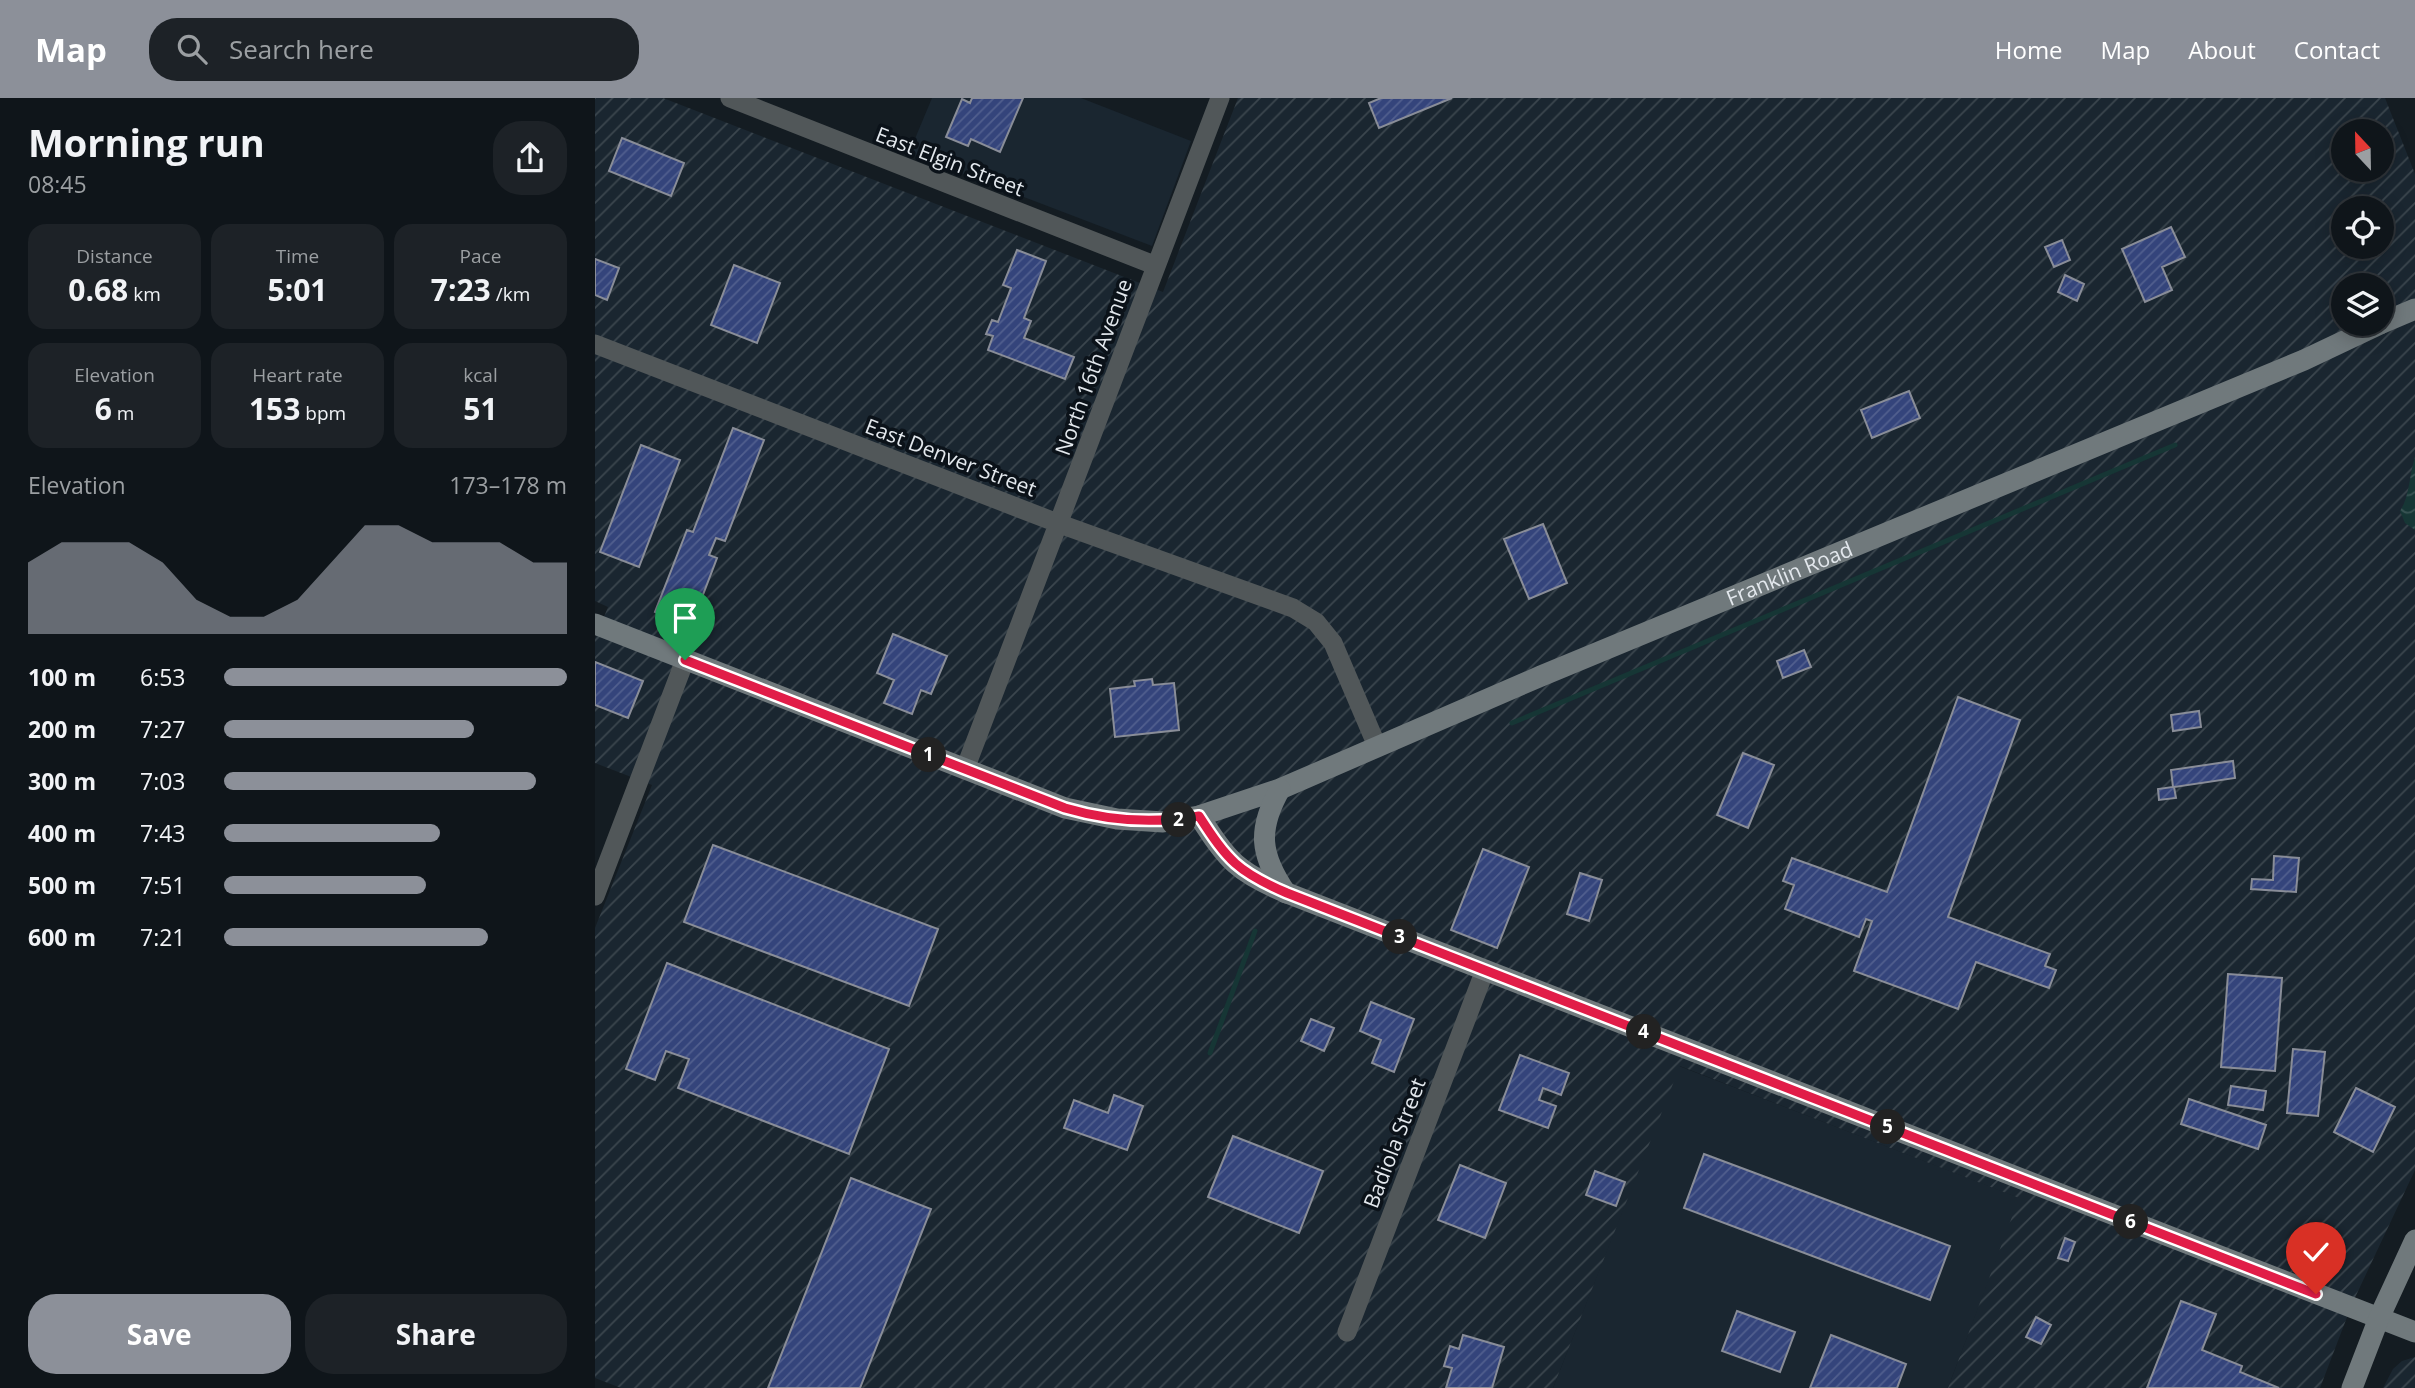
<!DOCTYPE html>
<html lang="en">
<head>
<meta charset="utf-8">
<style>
	:root { --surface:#0f151a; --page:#1d2227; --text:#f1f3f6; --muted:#9b9fa2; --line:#2f3439; --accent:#8c9099 }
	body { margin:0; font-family:"Open Sans",sans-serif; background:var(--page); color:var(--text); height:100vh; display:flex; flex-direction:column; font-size:26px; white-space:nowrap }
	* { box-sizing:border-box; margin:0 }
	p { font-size:23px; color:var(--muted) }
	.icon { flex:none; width:38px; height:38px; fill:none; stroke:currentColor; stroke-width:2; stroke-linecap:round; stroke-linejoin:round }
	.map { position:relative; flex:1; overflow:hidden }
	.sheet { display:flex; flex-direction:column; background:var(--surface); width:595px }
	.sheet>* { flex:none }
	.needle { width:46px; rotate:338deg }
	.buttons { position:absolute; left:1736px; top:21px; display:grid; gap:14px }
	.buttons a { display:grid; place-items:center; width:63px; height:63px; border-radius:50%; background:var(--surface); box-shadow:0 4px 18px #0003,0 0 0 2px var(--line); font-size:35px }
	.pin { position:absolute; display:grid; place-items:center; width:60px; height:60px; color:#fff; margin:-72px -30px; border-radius:50% 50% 50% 0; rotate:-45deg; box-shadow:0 0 7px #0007 }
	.pin .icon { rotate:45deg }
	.km { position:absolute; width:35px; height:35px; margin:-18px; border-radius:50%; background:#222; color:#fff; font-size:19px; line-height:35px; text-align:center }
	.round { display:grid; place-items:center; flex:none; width:74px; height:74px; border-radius:28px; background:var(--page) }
	.overview { display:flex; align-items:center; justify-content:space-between; height:119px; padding:0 28px }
	h1 { font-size:38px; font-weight:700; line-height:52px }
	.metrics { display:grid; grid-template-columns:repeat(3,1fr); gap:10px; height:119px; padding:7px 28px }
	.metrics div { display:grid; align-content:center; border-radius:18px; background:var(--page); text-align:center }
	.metrics b { font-size:30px; font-weight:700 }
	.metrics small { font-size:19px; font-weight:400 }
	.metrics p { font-size:19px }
	.chart { height:196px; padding:14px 28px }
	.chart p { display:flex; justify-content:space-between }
	.chart svg { width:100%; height:126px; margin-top:7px; fill:var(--accent); opacity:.7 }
	.primary-button { display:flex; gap:14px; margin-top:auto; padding:14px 28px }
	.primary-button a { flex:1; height:80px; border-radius:28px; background:var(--accent); color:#fff; font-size:28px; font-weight:700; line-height:80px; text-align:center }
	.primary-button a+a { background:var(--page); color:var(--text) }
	ul { padding:0 28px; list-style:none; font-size:23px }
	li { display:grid; grid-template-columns:112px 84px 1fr; align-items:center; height:52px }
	li i { height:18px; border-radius:9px; background:var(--accent) }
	header { display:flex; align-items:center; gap:42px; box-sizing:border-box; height:98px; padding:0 35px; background:var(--accent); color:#fff }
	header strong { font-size:33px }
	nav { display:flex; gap:38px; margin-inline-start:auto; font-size:24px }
	.search { width:490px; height:63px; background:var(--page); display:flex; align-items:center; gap:18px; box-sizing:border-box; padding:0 24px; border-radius:28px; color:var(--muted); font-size:26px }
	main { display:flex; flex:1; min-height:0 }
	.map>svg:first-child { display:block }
	.built { fill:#1a2630 }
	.industrial { fill:url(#industrial-furrows); fill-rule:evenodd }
	.water { fill:url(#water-waves) }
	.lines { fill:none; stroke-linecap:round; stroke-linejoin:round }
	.stream { stroke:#163635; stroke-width:5 }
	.building { fill:url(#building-hatch); stroke:#898d98; stroke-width:2 }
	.street { stroke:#515759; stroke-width:19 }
	.secondary { stroke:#70797c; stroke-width:21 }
	.route-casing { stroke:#fff; stroke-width:14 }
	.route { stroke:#e11d48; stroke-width:9 }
	.labels { text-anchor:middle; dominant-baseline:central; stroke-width:7; stroke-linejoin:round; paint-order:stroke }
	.street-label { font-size:21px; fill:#e3e8ed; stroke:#0b1219 }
</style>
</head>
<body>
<header>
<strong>Map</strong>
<div class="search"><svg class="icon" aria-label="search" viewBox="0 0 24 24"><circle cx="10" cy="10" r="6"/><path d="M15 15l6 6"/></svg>Search here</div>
<nav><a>Home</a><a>Map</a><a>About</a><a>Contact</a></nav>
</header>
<main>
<section class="sheet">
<div class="overview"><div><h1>Morning run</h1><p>08:45</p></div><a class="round"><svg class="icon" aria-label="share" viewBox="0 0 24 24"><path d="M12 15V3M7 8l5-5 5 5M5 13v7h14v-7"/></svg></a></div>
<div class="metrics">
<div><p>Distance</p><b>0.68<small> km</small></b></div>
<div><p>Time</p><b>5:01</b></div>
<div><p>Pace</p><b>7:23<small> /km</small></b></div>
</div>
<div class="metrics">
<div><p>Elevation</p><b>6<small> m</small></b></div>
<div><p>Heart rate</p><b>153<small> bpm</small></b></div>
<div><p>kcal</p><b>51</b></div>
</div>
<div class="chart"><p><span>Elevation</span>173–178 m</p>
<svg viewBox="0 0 160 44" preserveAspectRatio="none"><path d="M0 44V19L10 12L20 12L30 12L40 19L50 32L60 38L70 38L80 32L90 19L100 6L110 6L120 12L130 12L140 12L150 19L160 19V44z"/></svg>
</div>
<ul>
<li><b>100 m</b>6:53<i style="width:100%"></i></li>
<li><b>200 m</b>7:27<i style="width:73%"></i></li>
<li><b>300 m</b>7:03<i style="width:91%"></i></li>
<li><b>400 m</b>7:43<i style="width:63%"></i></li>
<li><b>500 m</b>7:51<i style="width:59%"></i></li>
<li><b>600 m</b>7:21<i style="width:77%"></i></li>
</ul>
<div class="primary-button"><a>Save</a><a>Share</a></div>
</section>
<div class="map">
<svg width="1820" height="1290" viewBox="0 0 1820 1290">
	<defs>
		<pattern id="industrial-furrows" width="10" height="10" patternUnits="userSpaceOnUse" patternTransform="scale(1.75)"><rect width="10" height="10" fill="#1a2630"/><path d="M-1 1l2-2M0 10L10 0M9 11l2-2" fill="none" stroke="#3b464e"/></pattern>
		<pattern id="water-waves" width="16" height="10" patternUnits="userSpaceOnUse" patternTransform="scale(1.75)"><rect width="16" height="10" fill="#163635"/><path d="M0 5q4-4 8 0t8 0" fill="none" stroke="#385353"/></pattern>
		<pattern id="building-hatch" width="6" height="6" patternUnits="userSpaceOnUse" patternTransform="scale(1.75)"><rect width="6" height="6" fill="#34447b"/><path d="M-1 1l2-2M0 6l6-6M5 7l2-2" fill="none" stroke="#515f8e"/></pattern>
	</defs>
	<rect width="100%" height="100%" fill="#141c22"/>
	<path class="built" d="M337,0H486L596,43L557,148L314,55Z
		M1084,968L1425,1100L1353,1290H958Z"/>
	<path class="industrial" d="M0,0H68L568,194L643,0H1790L1820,76V1072L1757,1206L1725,1290H1353L1424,1100L1085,968L958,1290H26L0,1280V830L57,687L0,665V541L13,509L0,503ZM1748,33H1787V72H1748ZM1748,110H1787V149H1748ZM1748,187H1787V226H1748Z
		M1820,1259V1290H1788L1798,1271L1807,1263Z"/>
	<path class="water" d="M1820,359V432L1810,425L1805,413C1815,398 1814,377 1820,359Z"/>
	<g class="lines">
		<path class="stream" d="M917,625L1580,347
			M615,955L660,833"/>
	</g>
	<path class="building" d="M377,0H428L405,54L376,41L373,48L351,39L367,1L375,5Z
		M786,0H857L784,30L774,5Z
		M27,40L89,65L76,98L14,73Z
		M1576,129L1590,159L1567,169L1577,192L1550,204L1527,151Z
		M1467,142L1475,162L1459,169L1450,149Z
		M422,152L451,163L429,220L436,223L429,240L479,259L470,281L393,252L398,238L391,236L397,222L403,224L416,190L408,187Z
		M0,161L24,170L12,202L0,197Z
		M139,167L185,185L162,245L116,227Z
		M1470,177L1489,186L1482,203L1463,194Z
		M1314,293L1325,320L1277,340L1266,312Z
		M138,330L169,342L130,443L121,440L114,457L122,460L96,528L60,514L92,432L98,434Z
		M46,347L85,362L44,469L5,454Z
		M948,426L972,485L934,501L909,441Z
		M298,536L352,558L336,596L326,592L317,616L289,605L299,582L282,575Z
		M1209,552L1216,569L1188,580L1182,563Z
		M0,564L48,583L33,620L0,607Z
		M557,581L558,587L579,585L584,632L520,639L515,591L540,588L539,583Z
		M1363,599L1425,622L1353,819L1455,856L1450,868L1461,872L1454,890L1381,864L1363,911L1259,873L1277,823L1271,821L1264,839L1190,811L1199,787L1188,783L1197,760L1292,794Z
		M1604,613L1606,629L1578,633L1576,617Z
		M1148,655L1179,667L1153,730L1122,717Z
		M1638,663L1640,680L1579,689L1581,700L1564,702L1563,691L1578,689L1576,672Z
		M118,747L343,831L314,908L89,824Z
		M888,751L934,769L902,850L856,832Z
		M1679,758L1704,760L1701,794L1656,791L1657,781L1678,782Z
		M985,775L1007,782L994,823L972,816Z
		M72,865L294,951L254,1056L83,990L94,961L71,953L60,982L31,971Z
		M1633,876L1687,880L1680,973L1626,969Z
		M776,904L819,921L799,974L777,965L786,942L765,933Z
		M716,921L739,930L729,953L706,943Z
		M1698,951L1730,954L1723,1018L1692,1015Z
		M925,957L974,975L966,997L948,990L944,1002L961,1008L953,1030L904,1012Z
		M1636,988L1671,993L1668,1012L1633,1007Z
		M1761,990L1800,1009L1778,1054L1739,1034Z
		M519,997L548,1008L532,1052L469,1030L479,1002L513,1015Z
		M1594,1001L1671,1027L1663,1051L1586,1026Z
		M638,1038L728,1073L704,1135L613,1099Z
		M1109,1056L1355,1148L1335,1202L1089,1110Z
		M865,1067L911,1085L890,1140L843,1122Z
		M1000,1073L1030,1084L1021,1108L991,1097Z
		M256,1080L336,1111L265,1290H173Z
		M1470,1140L1480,1144L1473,1163L1463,1160Z
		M1586,1203L1621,1216L1607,1252L1647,1268L1645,1274L1684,1290H1552Z
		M1142,1213L1200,1234L1185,1274L1127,1253Z
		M1441,1219L1456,1227L1446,1246L1431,1239Z
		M868,1237L909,1249L897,1290H851L857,1270L849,1268L855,1248L864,1251Z
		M1236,1237L1311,1266L1302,1290H1215Z"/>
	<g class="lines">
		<path class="street" d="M135,0L559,167
			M0,246L465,426L698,510L721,524L738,545L782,648
			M370,671L625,0
			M0,798L90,562
			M752,1234L890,872"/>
		<g class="secondary">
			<path d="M1787,225L1820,211"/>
			<path id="s1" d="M0,526L470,710L522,721L568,724L604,718L685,691L946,578L1709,262L1785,226"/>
			<path d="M685,691C662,732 665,757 691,795"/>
			<path d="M604,718C633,763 642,774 692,795L1820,1234"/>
			<path d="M1757,1290L1784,1220L1820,1142"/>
		</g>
	</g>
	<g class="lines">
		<g class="route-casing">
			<path id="route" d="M90,562L470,710C514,723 558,726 604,718C633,763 643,774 692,795L1721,1196"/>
		</g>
		<use href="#route" class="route"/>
	</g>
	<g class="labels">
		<g class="street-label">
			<text transform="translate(355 63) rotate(21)">East Elgin Street</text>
			<text transform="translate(498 269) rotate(-70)">North 16th Avenue</text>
			<text transform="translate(356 359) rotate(21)">East Denver Street</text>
			<text stroke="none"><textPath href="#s1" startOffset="1279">Franklin Road</textPath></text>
			<text transform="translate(799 1045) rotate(-69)">Badiola Street</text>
		</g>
	</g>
</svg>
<div class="buttons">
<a><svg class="needle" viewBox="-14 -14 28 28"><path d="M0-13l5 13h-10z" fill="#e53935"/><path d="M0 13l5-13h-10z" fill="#9b9fa2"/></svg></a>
<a><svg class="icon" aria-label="locate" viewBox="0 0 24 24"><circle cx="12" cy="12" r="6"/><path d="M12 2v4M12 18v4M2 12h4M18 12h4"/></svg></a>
<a><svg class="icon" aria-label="layers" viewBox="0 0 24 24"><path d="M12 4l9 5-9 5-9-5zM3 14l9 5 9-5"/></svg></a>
</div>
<div class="pin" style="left:90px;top:562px;background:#1e9e55"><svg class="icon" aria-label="arrive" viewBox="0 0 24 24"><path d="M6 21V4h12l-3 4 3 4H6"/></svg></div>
<div class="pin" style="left:1721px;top:1196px;background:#d93025"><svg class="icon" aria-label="check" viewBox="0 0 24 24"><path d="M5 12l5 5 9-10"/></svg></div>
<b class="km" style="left:334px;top:657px">1</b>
<b class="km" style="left:584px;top:722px">2</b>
<b class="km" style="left:805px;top:839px">3</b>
<b class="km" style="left:1049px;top:934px">4</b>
<b class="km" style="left:1293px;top:1029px">5</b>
<b class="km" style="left:1536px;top:1124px">6</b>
</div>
</main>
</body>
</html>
